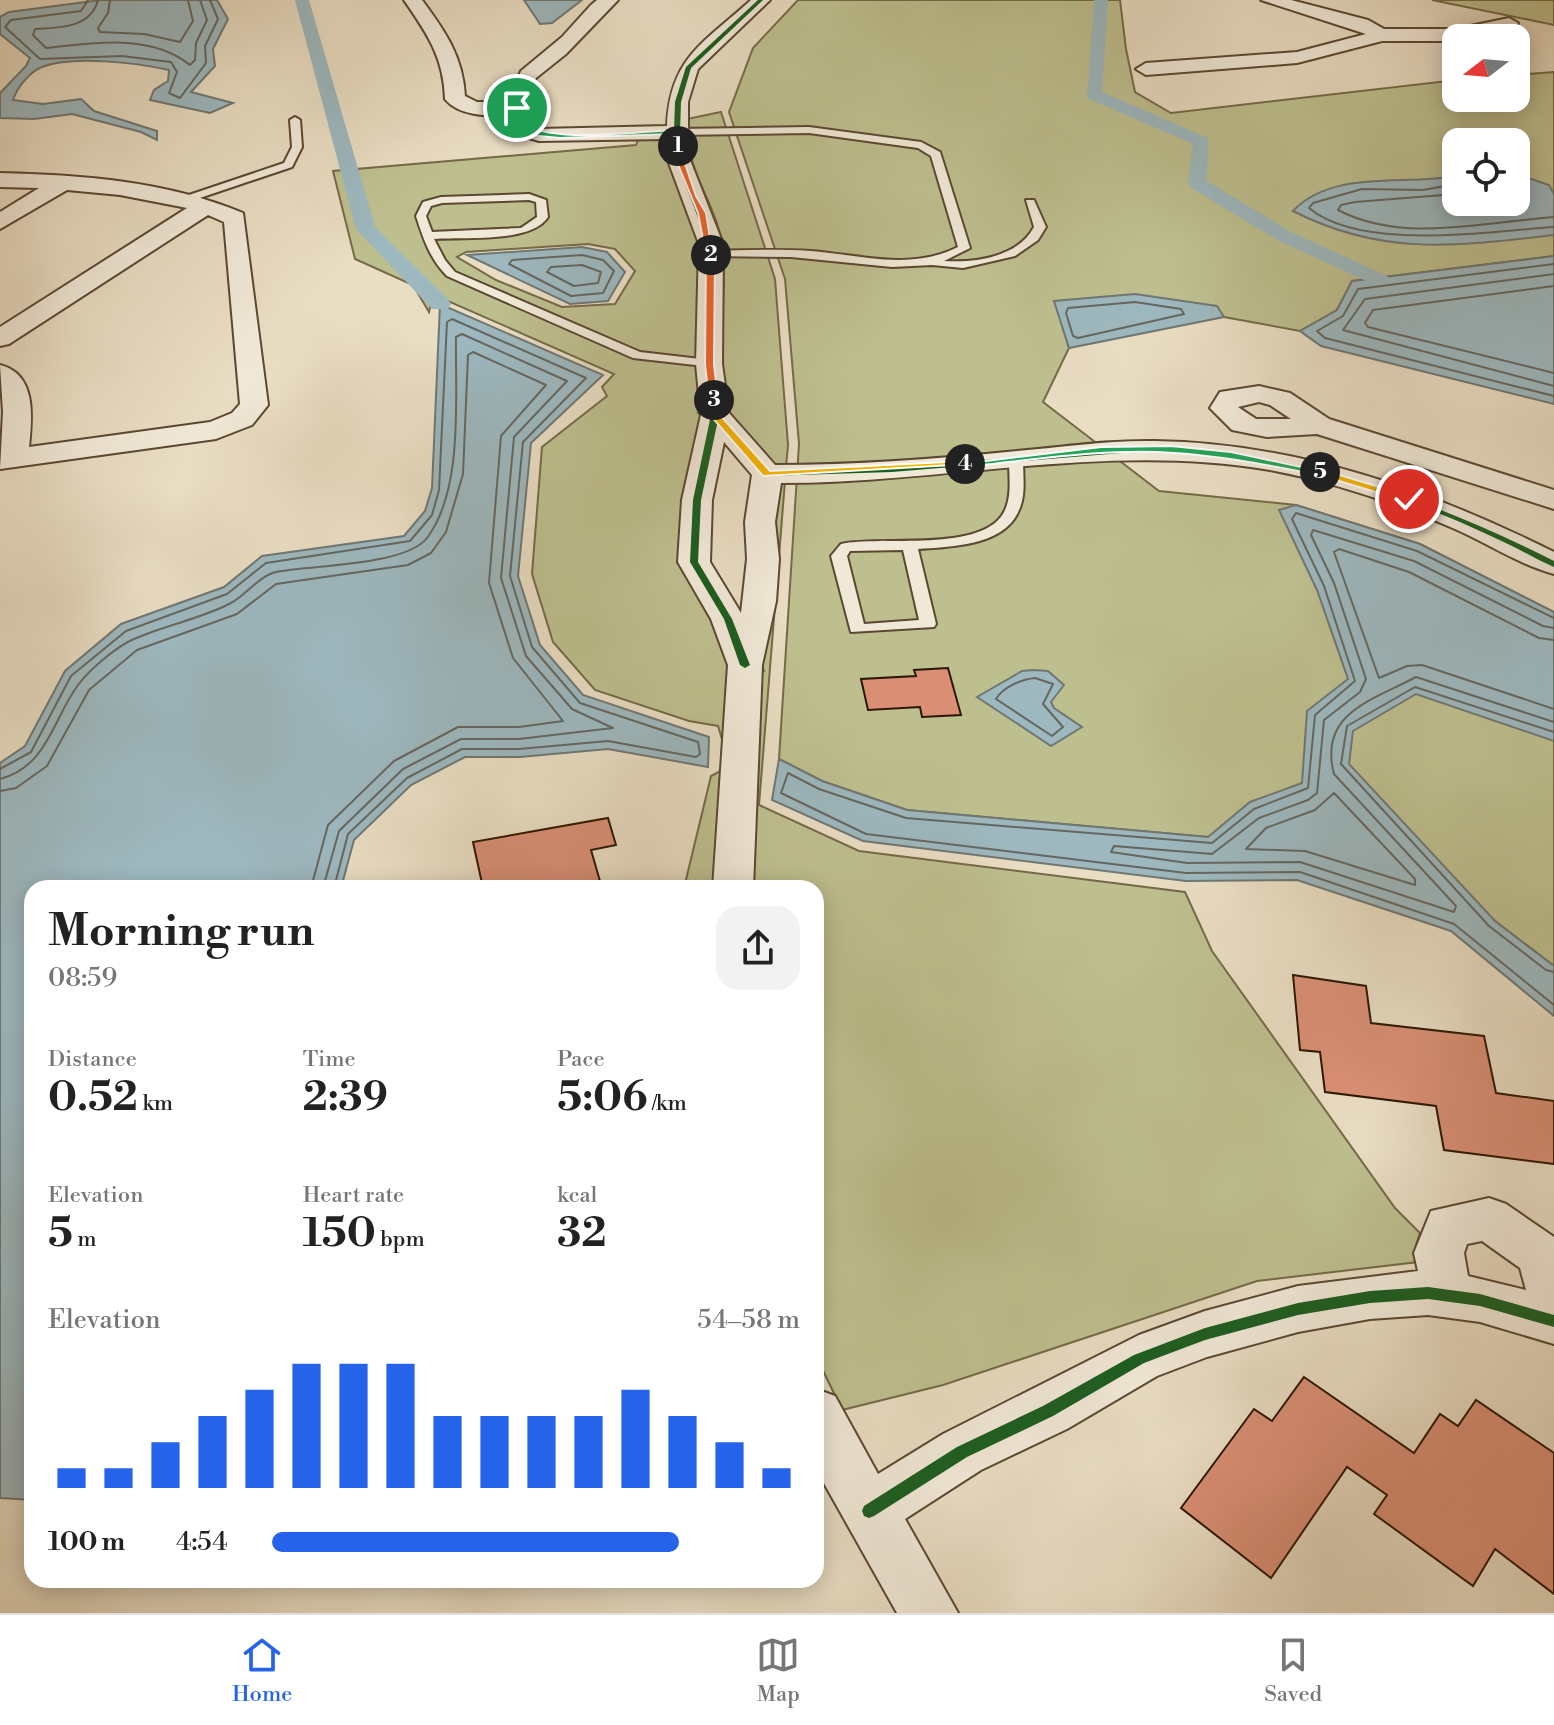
<!DOCTYPE html>
<html lang="en">
<head>
<meta charset="utf-8">
<style>
	:root { --surface:#fff; --page:#f2f2f2; --text:#222; --muted:#767676; --line:#e0e0e0; --accent:#2563eb }
	body { margin:0; font-family:"Libre Bodoni",serif; background:var(--page); color:var(--text); height:100vh; display:flex; flex-direction:column; font-size:30px; white-space:nowrap }
	* { box-sizing:border-box; margin:0 }
	p { font-size:26px; color:var(--muted) }
	.icon { flex:none; width:44px; height:44px; fill:none; stroke:currentColor; stroke-width:2; stroke-linecap:round; stroke-linejoin:round }
	.map { position:relative; flex:1; overflow:hidden }
	.drawer { position:absolute; left:24px; top:880px; width:800px; height:708px; display:flex; flex-direction:column; background:var(--surface); border-radius:24px; box-shadow:0 4px 20px #0003 }
	.drawer>* { flex:none }
	.needle { width:52px; rotate:254deg }
	.tools { position:absolute; left:1442px; top:24px; display:grid; gap:16px }
	.tools a { display:grid; place-items:center; width:88px; height:88px; border-radius:16px; background:var(--surface); box-shadow:0 4px 20px #0003; font-size:40px }
	.pin { position:absolute; display:grid; place-items:center; width:68px; height:68px; color:#fff; margin:-34px; border:4px solid #fff; border-radius:50%; box-shadow:0 2px 8px #0007 }
	.km { position:absolute; width:40px; height:40px; margin:-20px; border-radius:50%; background:#222; color:#fff; font-size:22px; line-height:40px; text-align:center }
	.round { display:grid; place-items:center; flex:none; width:84px; height:84px; border-radius:24px; background:var(--page) }
	.headline { display:flex; align-items:center; justify-content:space-between; height:136px; padding:0 24px }
	h1 { font-size:44px; font-weight:800; line-height:60px }
	.metrics { display:grid; grid-template-columns:repeat(3,1fr); gap:12px; height:136px; padding:8px 24px }
	.metrics div { display:grid; align-content:center }
	.metrics b { font-size:40px; font-weight:800 }
	.metrics small { font-size:22px; font-weight:400 }
	.metrics p { font-size:22px }
	.chart { height:224px; padding:16px 24px }
	.chart p { display:flex; justify-content:space-between }
	.chart svg { width:100%; height:144px; margin-top:8px; stroke:var(--accent); stroke-width:6 }
	ul { padding:0 24px; list-style:none; font-size:26px }
	li { display:grid; grid-template-columns:128px 96px 1fr; align-items:center; height:60px }
	li i { height:20px; border-radius:10px; background:var(--accent) }
	.dock { display:flex; justify-content:space-around; align-items:center; height:112px; border-top:2px solid var(--line); background:var(--surface); font-size:22px; color:var(--muted) }
	.dock a { display:grid; justify-items:center; gap:4px }
	.dock .current { color:var(--accent) }
	.map>svg:first-child { display:block }
	.green { fill:#bebf8f; stroke:#756a48; stroke-width:2; fill-rule:evenodd }
	.water { fill:#9db8bf; stroke:#707773; stroke-width:2 }
	.lines { fill:none; stroke-linecap:round; stroke-linejoin:round }
	.shore { stroke:#646760; stroke-width:2 }
	.canal { fill:#9db8bf; fill-rule:evenodd }
	.building { fill:#da8f75; stroke:#2c1600; stroke-width:2 }
	.lane-casing { stroke:#5b4831; stroke-width:4 }
	.street-casing { stroke:#5b4831; stroke-width:4 }
	.lane { fill:#f1e9d8; fill-rule:evenodd }
	.street { fill:#f1e9d8; fill-rule:evenodd }
	.cycleway-casing { stroke:#f1e9d8; stroke-width:5 }
	.cycleway { fill:#1b5e20; fill-rule:evenodd }
	.split-1 { fill:#22a559; stroke:#fff; stroke-width:2 }
	.split-2 { fill:#f0652b; stroke:#fff; stroke-width:2 }
	.split-3 { fill:#f0652b; stroke:#fff; stroke-width:2 }
	.split-4 { fill:#f5b400; stroke:#fff; stroke-width:2 }
	.split-5 { fill:#22a559; stroke:#fff; stroke-width:2 }
	.split-6 { fill:#f5b400; stroke:#fff; stroke-width:2 }
</style>
</head>
<body>
<div class="map">
<svg width="1554" height="1613" viewBox="0 0 1554 1613">
	<rect width="100%" height="100%" fill="#e9ddc3"/>
	<filter id="stains"><feTurbulence type="fractalNoise" baseFrequency=".0025" numOctaves="4"/><feColorMatrix values="0 0 0 0 .2 0 0 0 0 .09 0 0 0 0 .02 0 0 0 .5 -.17"/></filter>
	<radialGradient id="worn" r=".72"><stop offset=".6" stop-color="#630" stop-opacity="0"/><stop offset="1" stop-color="#630" stop-opacity=".3"/></radialGradient>
	<path class="green" d="M798,0H1120L1126,49L1135,92L1171,113L1456,80V98H1516V75L1554,72V256L1352,281L1337,310L1300,331L1224,317L1216,306L1055,301L1069,348L1043,402L1159,491L1296,505L1420,544L1554,612V966L1495,921L1208,837L907,810L822,781L779,759L799,444L785,279L729,112L753,48ZM1456,142H1516V202H1456Z
		M1432,0H1554V25Z
		M721,112L775,279L788,445L786,467H777C762,451 744,435 732,417C710,384 730,283 722,241C712,195 685,172 687,119Z
		M667,136V156L700,245L697,365L702,412L698,413L702,417L713,621L728,666L724,746L718,726L689,721L595,690L553,642L532,574L542,447L607,396L602,387L614,374L448,301L431,303L429,312L413,285L355,259L333,171L636,145L639,137ZM588,244L615,249L635,271L615,304L562,307L496,280L457,257L466,252Z
		M780,481H785L759,805L859,851L1185,892L1212,951L1395,1208L1420,1233L1416,1245L1418,1262L1257,1281L943,1385L842,1410L816,1356V888H753L761,672L764,671L761,664Z
		M722,770L715,888H684L711,776Z"/>
	<path class="water" d="M101,0H217L228,19L213,49L215,66L191,92L233,103L210,113L150,100L154,90L168,81L169,70C137,63 73,55 42,67C29,72 17,88 13,100L43,104L81,99L94,111L157,131V140L141,132L72,114L34,119L0,118V93L26,66L30,58L0,34V17L9,12Z
		M524,0H582L552,23L540,24Z
		M1516,174L1549,185L1554,194V235C1457,246 1383,257 1293,211C1333,169 1403,186 1456,176V202H1516Z
		M582,247L607,252L625,272L608,301L570,304L467,255Z
		M1554,256V404L1321,346L1300,331L1337,310L1352,281Z
		M1135,294L1217,306L1224,317L1069,348L1054,301Z
		M440,304L603,375L531,443L518,576L540,645L583,695L709,737L708,767L608,749L520,757H465L411,785L354,840L341,888H32V1500L0,1498V763L25,746L65,671L121,624L224,587L262,556L404,536L425,511L432,488Z
		M1296,505L1420,544L1554,612V741L1416,694L1353,731L1349,764L1495,921L1554,966V1016L1451,931L1297,880L1186,881L863,841L772,800L779,759L822,781L907,810L1208,837L1250,802L1302,783L1307,711L1348,679L1317,590L1279,510Z
		M1034,670L1048,671L1064,685L1051,702L1054,708L1082,727L1051,746L977,697L1022,671Z"/>
	<g class="lines">
		<path class="shore" d="M88,0L81,11L11,20L5,27L40,59L122,56L171,62L177,72L169,93L180,98L206,63L205,46L218,19L210,0
			M98,0C91,28 59,28 35,29L33,35L46,48C94,43 150,33 190,65L195,60L196,43L207,20L200,0
			M110,0L108,13L98,28L100,32L144,34L180,42L193,21L188,0
			M1456,184L1423,190L1362,189L1313,203L1309,208C1362,252 1489,231 1554,227
			M1456,194L1355,202L1341,205L1338,210C1403,244 1484,222 1554,217
			M582,255L603,260L614,271L603,293L571,296L509,264L512,260Z
			M1554,264L1358,289L1343,316L1317,331L1325,338L1554,396
			M582,265L601,272L598,283L574,286L547,272L551,267Z
			M1554,274L1365,299L1343,330L1554,386
			M1554,286L1373,310L1365,323L1368,327L1554,373
			M1135,302L1181,309L1184,314L1078,338L1073,336L1066,313L1068,308Z
			M1554,618L1417,551L1296,513L1292,519L1324,586L1355,681L1315,715L1308,788L1254,809L1212,843L906,818L819,789L788,773L781,793L866,834L1186,873L1300,872L1454,924L1554,1005
			M1554,628L1543,626L1414,561L1313,530L1311,535L1334,583L1366,679L1360,692L1324,720L1317,793L1308,800L1259,818L1212,854L1114,846L1111,852L1187,863L1300,862L1454,912L1456,906L1334,774C1318,713 1373,700 1416,677L1554,722
			M1554,640L1539,638L1409,572L1339,549L1334,552L1379,678L1407,666L1422,665L1554,709
			M1035,678L1053,684L1043,704L1063,727L1052,736L996,699C1003,687 1022,679 1035,678Z
			M1554,732L1415,687L1347,726L1341,764L1489,926L1546,970L1554,972
			M0,769L31,752L71,676L126,631L227,594L266,563L410,541L432,515L439,490L447,322L452,319L586,378L523,442L510,576L532,647L580,703L698,742L700,754L696,757L608,741L519,749H462L407,778L348,834L334,888
			M0,779C47,767 53,719 78,685C89,670 117,646 134,639C165,625 201,619 231,603C246,595 259,576 276,572C311,565 405,566 427,538C464,489 455,396 456,337L462,334L567,381L514,437L501,578L526,656L572,709L613,728L519,739H461L403,769L339,831L323,888
			M0,791L16,788L47,766L89,690L137,650L237,614L276,584L408,565L431,553L446,532L463,474L468,355L473,352L546,385L501,436L489,583L513,658L563,721L519,727H458L394,761L328,825L311,888
			M1334,793L1415,879V885L1305,851L1246,849L1266,828L1315,810Z"/>
		<path class="canal" d="M295,0H309L375,227L448,299L451,304L448,309H432L356,229Z
			M1094,0H1108L1102,92L1208,138L1207,181L1291,232L1387,276L1390,280L1387,284H1373L1277,240L1190,187L1188,183L1193,144L1087,98Z"/>
	</g>
	<path class="building" d="M948,668L961,715L922,717L920,707L868,710L861,679L916,676L914,670Z
		M608,818L616,845L591,850L602,888H483L473,842Z
		M1293,975L1366,986L1371,1023L1484,1036L1496,1093L1554,1101V1164L1444,1150L1436,1106L1325,1092L1320,1052L1300,1050Z
		M1304,1377L1414,1453L1440,1414L1458,1426L1476,1400L1554,1453V1594L1495,1549L1473,1586L1374,1514L1387,1495L1347,1467L1271,1578L1181,1508L1254,1409L1272,1421Z"/>
	<g class="lines">
		<g class="lane-casing">
			<path id="lane" d="M295,117L300,120L302,147L292,167L185,203H177V199L284,163L292,147L290,120Z
				M809,127L921,142L940,152L970,248L944,261C976,263 1018,257 1034,227L1026,200H1034L1046,227L1038,240L1015,256L963,268L932,265L892,267L791,257L707,256V252L711,251C744,250 778,249 811,251C861,255 911,271 958,247L931,156L918,148L809,133L677,135L672,132L677,129Z
				M529,194L546,200L548,217C532,243 464,237 434,239L445,260L455,272L640,352L709,360L713,361V367L633,358L447,276C430,259 423,238 416,216L423,202L441,197ZM529,200L536,202L537,217L521,228L432,232L426,216L431,206L442,203Z
				M1016,456L1023,460C1023,476 1026,495 1019,510C1005,546 950,547 918,549L936,624L934,627L851,632L831,556L841,544C879,535 986,554 1005,510C1012,495 1009,476 1009,460ZM903,550L919,620L864,624L847,556L850,551Z"/>
		</g>
		<g class="street-casing">
			<path id="street" d="M404,0H422C445,31 463,57 465,96L477,102H508L521,71L562,37L591,5L597,0H618L566,54L536,78L529,94L528,120L539,129L667,126C670,57 704,43 751,0H770L698,69L688,102V155L723,244L722,364L729,413L775,465C856,465 936,459 1017,451C1063,447 1109,440 1155,441C1295,443 1430,490 1554,552V574C1520,565 1487,543 1455,529C1396,503 1333,482 1270,470C1108,442 944,483 781,483L775,522L779,559L776,601L762,665L753,888H713L728,665L711,619L678,562L682,500L701,415L696,364L699,244L666,155V139L539,141L516,134L507,115C486,116 459,116 445,99C444,58 427,33 404,0ZM724,442L752,475L745,522L747,559L741,613L710,562L712,500Z
				M1261,0H1291L1368,20L1384,29H1456L1509,18L1518,23L1515,27L1456,41H1382L1297,63L1146,75L1136,69L1146,63L1297,52L1366,34Z
				M0,173C82,175 166,181 243,213L268,405L252,425L216,439L0,469L3,412L0,365C37,374 32,418 29,447L210,422L232,413L240,404L224,222L208,215L9,344L0,346V327L187,208L120,195L67,190L0,229V212L39,188L0,187Z
				M1259,386L1290,393L1329,419L1554,490V509L1317,434L1267,437L1232,430L1210,408L1220,392ZM1259,402L1270,405L1291,419H1256L1238,407Z
				M1489,1198L1506,1204L1554,1237V1344L1480,1322L1428,1315L1370,1319L1298,1332L1207,1357L1157,1376L1067,1429L981,1470L905,1519L958,1613H897L816,1469V1389L835,1396L878,1474L943,1434L1139,1335L1205,1311L1298,1286L1418,1271L1414,1253L1431,1211ZM1482,1241L1520,1268L1526,1290L1468,1276L1464,1253L1467,1244Z"/>
		</g>
		<use href="#lane" class="lane"/>
		<use href="#street" class="street"/>
		<g class="cycleway-casing">
			<path id="cycleway" d="M758,0H763L691,68L681,102L680,132V155L714,244L713,364L719,415L701,500L698,562L732,619L750,665L745,668L740,665L724,619L690,562L693,500L711,415L705,364L708,244L674,155V132L675,102L686,67Z
				M1133,447C1282,446 1423,495 1554,561V567C1539,561 1525,552 1510,545C1494,537 1477,530 1460,522C1357,479 1246,451 1133,452L892,472L767,476L763,474L767,472L892,468Z
				M1428,1287L1480,1294L1554,1315V1327L1480,1306L1428,1299L1370,1303L1298,1315L1205,1340L1144,1363L1053,1416L967,1457L874,1516L869,1518L864,1516L862,1511L864,1506L957,1447L1043,1406L1134,1355L1205,1328L1298,1303L1370,1291Z"/>
		</g>
		<use href="#cycleway" class="cycleway"/>
	</g>
	<path class="split-1" d="M519,107L520,122C552,145 636,131 677,130L682,146L676,147L673,134L560,138L528,135L512,123L513,108Z"/>
	<path class="split-2" d="M678,143L696,196L706,213L713,257L706,255L698,213L674,155Z"/>
	<path class="split-3" d="M711,253L715,255L714,364L718,400L714,403L709,400L705,364L706,255Z"/>
	<path class="split-4" d="M710,398H717L720,415L770,471L965,461L970,464L763,476L710,415Z"/>
	<path class="split-5" d="M1171,446L1231,452L1325,472L1320,475C1271,466 1223,456 1174,453C1105,448 1034,460 965,467L960,464L1101,447Z"/>
	<path class="split-6" d="M1320,469L1412,497L1414,499L1405,501L1316,474Z"/>
	<rect width="100%" height="100%" filter="url(#stains)"/>
	<rect width="100%" height="100%" fill="url(#worn)"/>
</svg>
<div class="tools">
<a><svg class="needle" viewBox="-14 -14 28 28"><path d="M0-13l5 13h-10z" fill="#e53935"/><path d="M0 13l5-13h-10z" fill="#767676"/></svg></a>
<a><svg class="icon" aria-label="locate" viewBox="0 0 24 24"><circle cx="12" cy="12" r="6"/><path d="M12 2v4M12 18v4M2 12h4M18 12h4"/></svg></a>
</div>
<div class="pin" style="left:517px;top:108px;background:#1e9e55"><svg class="icon" aria-label="arrive" viewBox="0 0 24 24"><path d="M6 21V4h12l-3 4 3 4H6"/></svg></div>
<div class="pin" style="left:1409px;top:499px;background:#d93025"><svg class="icon" aria-label="check" viewBox="0 0 24 24"><path d="M5 12l5 5 9-10"/></svg></div>
<b class="km" style="left:678px;top:146px">1</b>
<b class="km" style="left:711px;top:255px">2</b>
<b class="km" style="left:714px;top:400px">3</b>
<b class="km" style="left:965px;top:464px">4</b>
<b class="km" style="left:1320px;top:472px">5</b>
<section class="drawer">
<div class="headline"><div><h1>Morning run</h1><p>08:59</p></div><a class="round"><svg class="icon" aria-label="share" viewBox="0 0 24 24"><path d="M12 15V3M7 8l5-5 5 5M5 13v7h14v-7"/></svg></a></div>
<div class="metrics">
<div><p>Distance</p><b>0.52<small> km</small></b></div>
<div><p>Time</p><b>2:39</b></div>
<div><p>Pace</p><b>5:06<small> /km</small></b></div>
</div>
<div class="metrics">
<div><p>Elevation</p><b>5<small> m</small></b></div>
<div><p>Heart rate</p><b>150<small> bpm</small></b></div>
<div><p>kcal</p><b>32</b></div>
</div>
<div class="chart"><p><span>Elevation</span>54–58 m</p>
<svg viewBox="0 0 160 44" preserveAspectRatio="none"><path d="M5 44V38M15 44V38M25 44V30M35 44V22M45 44V14M55 44V6M65 44V6M75 44V6M85 44V22M95 44V22M105 44V22M115 44V22M125 44V14M135 44V22M145 44V30M155 44V38"/></svg>
</div>
<ul>
<li><b>100 m</b>4:54<i style="width:77%"></i></li>
</ul>
</section>
</div>
<nav class="dock">
<a class="current"><svg class="icon" aria-label="home" viewBox="0 0 24 24"><path d="M3 11l9-7 9 7M6 9v11h12V9"/></svg>Home</a>
<a><svg class="icon" aria-label="map" viewBox="0 0 24 24"><path d="M3 6l6-2 6 2 6-2v14l-6 2-6-2-6 2zM9 4v14M15 6v14"/></svg>Map</a>
<a><svg class="icon" aria-label="saved" viewBox="0 0 24 24"><path d="M7 4h10v16l-5-4-5 4z"/></svg>Saved</a>
</nav>
</body>
</html>
